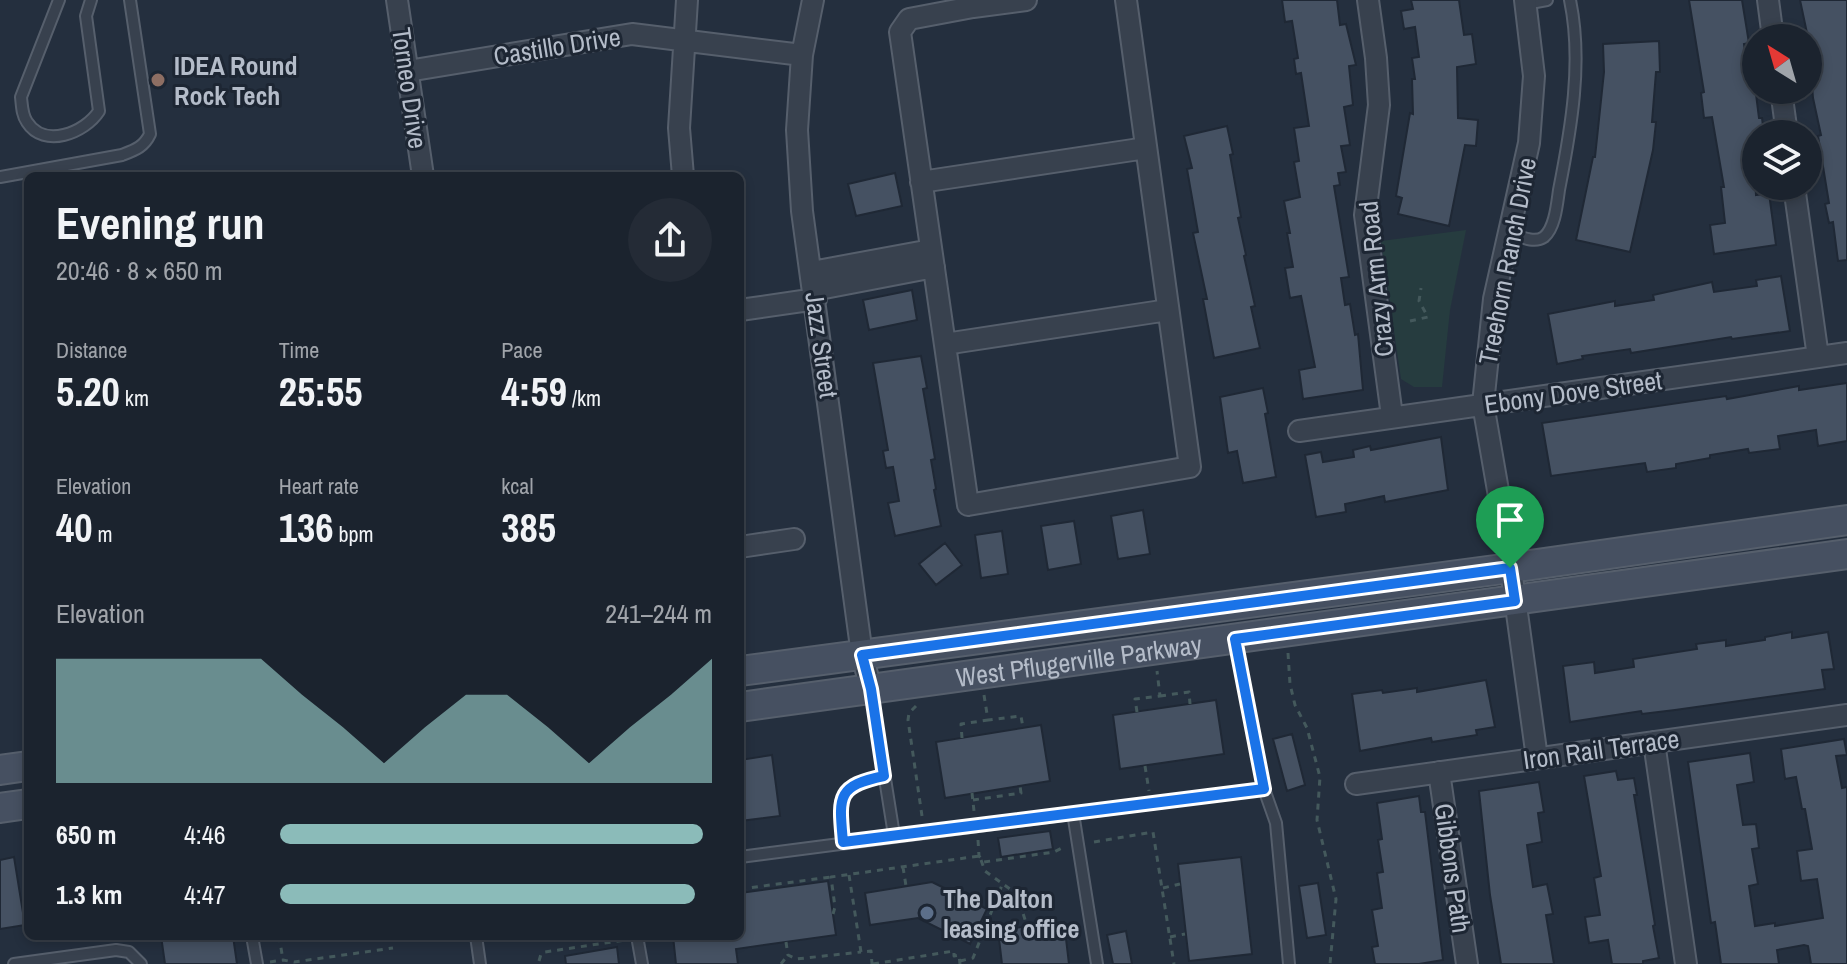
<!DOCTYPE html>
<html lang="en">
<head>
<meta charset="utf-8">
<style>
	:root { --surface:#1b232e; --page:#242b36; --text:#f1f3f6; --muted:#a0a4aa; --line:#39404a; --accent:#8bbbb9 }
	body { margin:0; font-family:"Archivo Narrow",sans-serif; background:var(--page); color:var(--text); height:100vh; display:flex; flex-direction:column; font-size:30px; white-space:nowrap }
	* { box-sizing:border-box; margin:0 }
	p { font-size:26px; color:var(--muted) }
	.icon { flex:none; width:44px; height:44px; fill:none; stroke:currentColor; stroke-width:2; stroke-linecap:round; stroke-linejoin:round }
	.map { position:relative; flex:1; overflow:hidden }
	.panel { position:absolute; left:24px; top:172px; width:720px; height:768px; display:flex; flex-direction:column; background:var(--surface); border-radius:12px; box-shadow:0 4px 12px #0003,0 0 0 2px var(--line) }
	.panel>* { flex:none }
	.needle { width:52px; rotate:323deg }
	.tools { position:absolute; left:1742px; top:24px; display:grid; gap:16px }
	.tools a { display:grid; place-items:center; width:80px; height:80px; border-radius:50%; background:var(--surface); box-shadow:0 4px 12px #0003,0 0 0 2px var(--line); font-size:40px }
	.pin { position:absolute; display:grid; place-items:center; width:68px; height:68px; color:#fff; margin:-82px -34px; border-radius:50% 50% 50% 0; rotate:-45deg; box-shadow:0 0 8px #0007 }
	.pin .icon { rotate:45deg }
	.round { display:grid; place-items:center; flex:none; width:84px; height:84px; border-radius:42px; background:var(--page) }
	.summary { display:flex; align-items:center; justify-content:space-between; height:136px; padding:0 32px }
	h1 { font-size:44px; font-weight:800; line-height:60px }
	.stats { display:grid; grid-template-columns:repeat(3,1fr); gap:12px; height:136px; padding:8px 32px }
	.stats div { display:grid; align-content:center }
	.stats b { font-size:40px; font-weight:800 }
	.stats small { font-size:22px; font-weight:400 }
	.stats p { font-size:22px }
	.chart { height:224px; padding:16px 32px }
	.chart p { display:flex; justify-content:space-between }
	.chart svg { width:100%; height:144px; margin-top:8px; fill:var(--accent); opacity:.7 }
	ul { padding:0 32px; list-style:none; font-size:26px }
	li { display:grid; grid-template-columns:128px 96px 1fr; align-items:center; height:60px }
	li i { height:20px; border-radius:10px; background:var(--accent) }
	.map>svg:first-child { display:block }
	.green { fill:#263c3f }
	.building { fill:#455162; stroke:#1f2835; stroke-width:2 }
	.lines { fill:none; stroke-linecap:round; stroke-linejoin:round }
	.service-casing { stroke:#565f6c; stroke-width:14 }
	.minor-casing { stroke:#565f6c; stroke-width:24 }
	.secondary-casing { stroke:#565f6c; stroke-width:32 }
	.path { stroke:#44595c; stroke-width:3; stroke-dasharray:6 6; stroke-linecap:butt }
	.service { stroke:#38414e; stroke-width:10 }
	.minor { stroke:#38414e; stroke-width:20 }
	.secondary { stroke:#465061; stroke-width:28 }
	.route-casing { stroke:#fff; stroke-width:16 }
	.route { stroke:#1a73e8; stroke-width:10 }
	.education-dot { fill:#8d6e63; stroke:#1d2633; stroke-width:3 }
	.service-dot { fill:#5c6f8a; stroke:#1d2633; stroke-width:3 }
	.labels { text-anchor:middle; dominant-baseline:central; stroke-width:6; stroke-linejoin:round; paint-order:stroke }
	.street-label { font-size:26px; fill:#b4bcc9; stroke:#1d2633 }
	.poi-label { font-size:26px; font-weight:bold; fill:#b4bcc9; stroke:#1d2633; text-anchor:start }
</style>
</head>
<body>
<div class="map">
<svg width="1847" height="964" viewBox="0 0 1847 964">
	<rect width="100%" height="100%" fill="#242f3e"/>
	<path class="green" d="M1466,230L1450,310L1442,387H1414L1401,379L1381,241Z"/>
	<path class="building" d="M1282,0H1337L1340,25L1346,24L1356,65L1349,66L1353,105L1344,107L1350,145L1341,146L1346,172L1338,173L1340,185L1334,186L1349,277L1341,278L1345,305L1350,304L1355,335L1358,334L1363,390L1303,399L1299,370L1315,367L1301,296L1290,298L1285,268L1293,267L1287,233H1290L1284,201L1300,197L1294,162L1299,161L1294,128L1309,126L1301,73L1296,74L1294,59L1298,58L1292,21L1285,22Z
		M1411,0H1459L1464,35L1472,34L1476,64L1457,67L1458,118L1478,120L1476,146L1465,145L1449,226L1398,214L1402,198L1396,196L1410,113L1413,114L1412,79H1415L1412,58L1419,57L1415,27L1404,29L1401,11L1413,9Z
		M1689,0H1742L1749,43L1744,44L1750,86H1755L1759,118H1762L1764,134H1756V144H1753L1756,195L1769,193L1776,245L1714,254L1710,225L1725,223L1721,187H1724L1712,117L1704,118L1701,93L1704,92Z
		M1800,0H1847V260L1838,261L1833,222L1829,223L1825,204L1829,203L1818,136L1821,135L1813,98L1808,38Z
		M1659,41L1660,72H1656L1652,122H1656L1653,150L1630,252L1576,240L1593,157H1595L1604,72L1603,44Z
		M1227,126L1233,154L1230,155L1241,217L1238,218L1246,255L1244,256L1255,306L1251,307L1260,348L1214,358L1203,299H1207L1193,233L1198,232L1187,169L1192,168L1184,136Z
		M895,173L902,206L856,216L848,184Z
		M1781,276L1790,331L1732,339L1731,337L1631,353L1630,349L1582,356L1583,359L1557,364L1548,314L1615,301V306L1654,300L1653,295L1712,282L1714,292L1757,286L1756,280Z
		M912,290L917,320L869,330L863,300Z
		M921,356L927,388L923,389L935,459L931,460L936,489L934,490L941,526L895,536L888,503L899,501L893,467L886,468L883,451L888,450L873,363Z
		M1847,383V441L1818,446L1816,430L1778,436L1780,449L1749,453L1748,449L1710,455V458L1676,464V468L1647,472L1645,463L1551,476L1542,423L1726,396L1727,399L1799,386V390Z
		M1263,388L1268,413L1265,414L1276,477L1243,483L1237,451L1228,453L1220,397Z
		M1441,437L1448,490L1385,502L1384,496L1345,504L1346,512L1316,517L1305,455L1321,452L1323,462L1354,457L1353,450L1370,446L1371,450Z
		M1143,510L1150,554L1118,559L1111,516Z
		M1074,521L1081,564L1048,570L1041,526Z
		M1002,531L1008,574L981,578L975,535Z
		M945,543L962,565L936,585L919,564Z
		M1792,632V638L1828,632L1834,669L1822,670L1825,689L1675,710L1642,714L1641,711L1570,722L1563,666L1594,662L1595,673L1634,667L1633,659L1697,649L1696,644L1726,640V646L1765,640V637Z
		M1486,680L1495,727L1476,730L1477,735L1432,742L1431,738L1360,751L1352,694L1382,690L1383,693L1417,688V692Z
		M1216,700L1224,754L1120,769L1113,715Z
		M1041,725L1050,781L945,798L936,742Z
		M1292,734L1305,785L1287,791L1273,739Z
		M1844,739L1847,755L1836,756L1842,788L1847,787V964H1811L1808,946L1804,945L1777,950L1779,964H1721L1715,922L1711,923L1688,762L1750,753L1754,782L1737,785L1743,825L1756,824L1759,848L1752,849L1758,884L1749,886L1755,926L1775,923V926L1823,918L1817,879L1801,881L1797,851L1812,849L1805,809H1802L1796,777L1785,779L1781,749Z
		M772,755L780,816L740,821V760Z
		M1616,771L1618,780L1634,778L1637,795H1634L1655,925L1653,926L1659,958L1643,961V964H1612L1608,940L1589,943L1585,917L1600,915L1594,878L1601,876L1584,776Z
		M1539,782L1544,812L1538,813L1542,842L1527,845L1533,887L1547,884L1553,914L1546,915L1554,964H1501L1490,895L1479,791Z
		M1419,796L1421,812H1425L1443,960L1419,964H1375L1372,947L1378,946L1372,910L1382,908L1377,873L1383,872L1378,840L1382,839L1377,803Z
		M1050,831L1053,849L1001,857L998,838Z
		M14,857L25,925L0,929V860Z
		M1241,857L1252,954L1189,961L1178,864Z
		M828,881L836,935L736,949L738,964H676L673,936H740V893Z
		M932,882L987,909L970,944L918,918L870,925L865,893Z
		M1318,883L1326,935L1307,938L1299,886Z
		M1064,922L1069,964H1002L998,930Z
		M1126,931L1132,964H1113L1107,935Z
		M161,936H233L237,964H165Z
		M617,947L619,964H566L565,956Z"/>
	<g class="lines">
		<g class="service-casing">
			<path id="service" d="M59,0L21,97C22,106 22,115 27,122C44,149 85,133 99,111L86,16L91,0
				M1525,4L1547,0
				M0,177L122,155C135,150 144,147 150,134L130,0
				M1509,233C1519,236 1534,244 1544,237C1555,228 1557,204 1559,190C1571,129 1583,62 1570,0
				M1235,641L1264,789
				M871,691L894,835
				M1073,813L1097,964
				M843,842C838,797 836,786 884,776
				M740,857L1264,789L1276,823L1289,964
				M252,936L257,964
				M476,936L480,964
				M637,936L642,964
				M14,964L116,950L129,952L141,964"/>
		</g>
		<g class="minor-casing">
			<path id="minor" d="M397,0L423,176
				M813,0L802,55L797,130L802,211L862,655L871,689
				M972,0L973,7L909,19L900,32L968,505L1190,467L1126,0
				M1368,0L1376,58L1379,105L1365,215L1392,416
				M1525,0L1534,76L1529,143L1494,299L1483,404L1508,548L1537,758
				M1768,0L1773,38
				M973,7L1026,0
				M408,71L632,34L802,55
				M1781,90L1787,134
				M683,176L679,128L687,0
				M921,182L1146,148
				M1794,186L1818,357
				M812,272L931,250
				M814,290L934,267
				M740,310L816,299
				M945,344L1168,310
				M1299,431L1847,353
				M740,547L794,539
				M1654,742L1686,964
				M1439,772L1467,964
				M1356,784L1847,715"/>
		</g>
		<g class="secondary-casing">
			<g id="secondary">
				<path d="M740,671L1510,568L1847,520"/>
				<path id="s1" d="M740,707L1847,554"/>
				<path d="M0,770L28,766"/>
				<path d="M0,808L28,804"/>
			</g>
		</g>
		<path class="path" d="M1410,321L1428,317L1419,301L1421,288
			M1288,653L1290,684L1295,705L1307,728L1320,777L1317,820L1336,899L1330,964
			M984,695L988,720L1021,716L1023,728
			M1160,696L1189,692L1190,704
			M916,706L909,713L908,720L922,816
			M1137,712L1135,699L1160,696L1157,671
			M962,738L961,724L988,720
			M1145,766L1149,791
			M972,793L974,811
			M973,800L1021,793L1020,786
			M978,840L979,856L984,862L1054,852L1066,846
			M1094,842L1153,832L1174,964
			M981,860L985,871L1017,894L1027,926
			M903,867L906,886
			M849,875L861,952L871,951L872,964
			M1163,888L1180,884
			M740,889L831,877
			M833,914L835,907L831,877L979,856
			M279,936L283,960
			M1170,937L1185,934
			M786,942L788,955L796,959L861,952
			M539,961L541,954L545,952L625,940
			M960,961L973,958L1002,885
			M270,962L283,960L294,962L393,948
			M781,964L788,955
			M873,964L954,951V956L959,955L960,964"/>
		<use href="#service" class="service"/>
		<use href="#minor" class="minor"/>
		<use href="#secondary" class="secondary"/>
	</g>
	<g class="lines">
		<g class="route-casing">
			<path id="route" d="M1510,568L1515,601L1235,639L1264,789L843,842C839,797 836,786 884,776L871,689L862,655Z"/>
		</g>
		<use href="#route" class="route"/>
	</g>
	<circle class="education-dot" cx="158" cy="80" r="8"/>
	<circle class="service-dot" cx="927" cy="913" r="8"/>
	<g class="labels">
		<g class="street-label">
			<text transform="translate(557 46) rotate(-9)">Castillo Drive</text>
			<text transform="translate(410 88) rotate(82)">Torneo Drive</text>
			<text transform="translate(1507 261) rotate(-79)">Treehorn Ranch Drive</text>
			<text transform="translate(1376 279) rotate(-96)">Crazy Arm Road</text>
			<text transform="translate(822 345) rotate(82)">Jazz Street</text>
			<text transform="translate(1573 392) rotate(-8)">Ebony Dove Street</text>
			<text stroke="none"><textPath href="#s1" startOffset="342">West Pflugerville Parkway</textPath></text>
			<text transform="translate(1601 749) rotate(-8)">Iron Rail Terrace</text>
			<text transform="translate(1453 868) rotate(82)">Gibbons Path</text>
		</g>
		<g class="poi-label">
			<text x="174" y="65">IDEA Round<tspan x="174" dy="30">Rock Tech</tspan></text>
			<text x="943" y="898">The Dalton<tspan x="943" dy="30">leasing office</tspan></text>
		</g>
	</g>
</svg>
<div class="tools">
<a><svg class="needle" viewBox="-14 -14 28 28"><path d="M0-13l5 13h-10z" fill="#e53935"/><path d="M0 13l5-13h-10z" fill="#a0a4aa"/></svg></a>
<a><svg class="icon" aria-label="layers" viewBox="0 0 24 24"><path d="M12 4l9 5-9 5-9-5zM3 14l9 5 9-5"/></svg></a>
</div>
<div class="pin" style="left:1510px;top:568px;background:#1e9e55"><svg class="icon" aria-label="arrive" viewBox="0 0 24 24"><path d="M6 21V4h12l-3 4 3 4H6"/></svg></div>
<section class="panel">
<div class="summary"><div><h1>Evening run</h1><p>20:46 · 8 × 650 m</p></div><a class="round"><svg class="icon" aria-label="share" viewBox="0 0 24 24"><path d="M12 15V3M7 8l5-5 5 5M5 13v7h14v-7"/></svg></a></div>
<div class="stats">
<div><p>Distance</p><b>5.20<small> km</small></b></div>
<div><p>Time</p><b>25:55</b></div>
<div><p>Pace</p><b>4:59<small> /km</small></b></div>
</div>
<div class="stats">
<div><p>Elevation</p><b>40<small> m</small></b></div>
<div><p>Heart rate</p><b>136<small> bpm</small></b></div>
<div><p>kcal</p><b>385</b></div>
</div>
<div class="chart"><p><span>Elevation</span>241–244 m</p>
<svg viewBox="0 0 160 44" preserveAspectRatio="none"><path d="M0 44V6L10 6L20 6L30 6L40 6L50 6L60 17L70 27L80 38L90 27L100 17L110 17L120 27L130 38L140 27L150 17L160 6V44z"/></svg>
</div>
<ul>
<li><b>650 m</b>4:46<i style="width:98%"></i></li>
<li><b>1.3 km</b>4:47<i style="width:96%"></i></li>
</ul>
</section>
</div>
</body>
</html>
